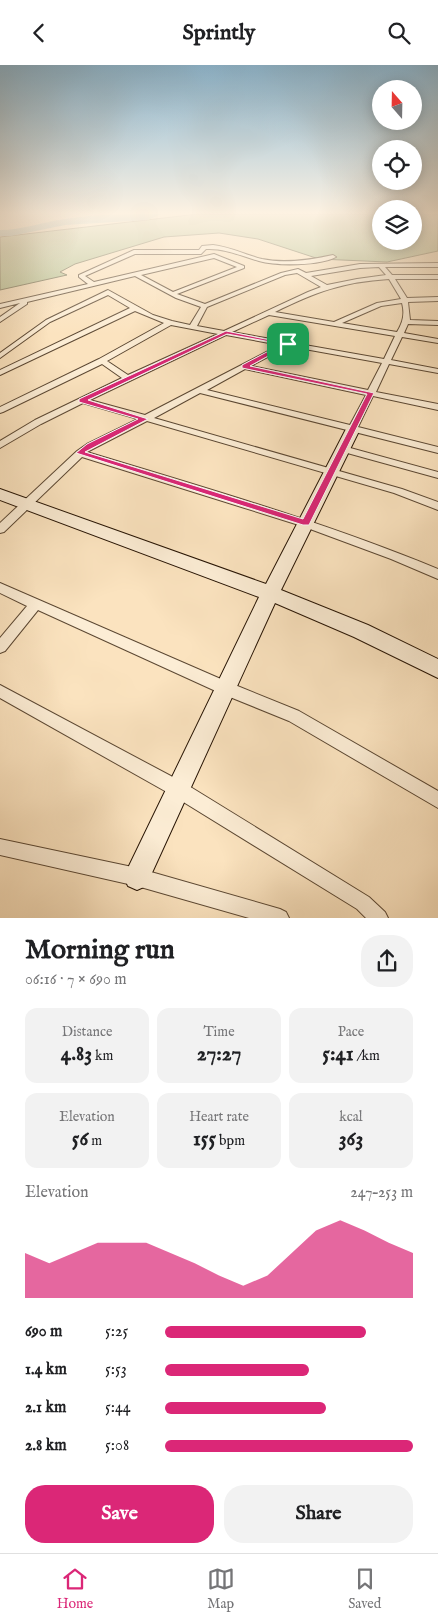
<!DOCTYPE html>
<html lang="en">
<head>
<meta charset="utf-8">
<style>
	:root { --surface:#fff; --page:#f2f2f2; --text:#202124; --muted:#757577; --line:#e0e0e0; --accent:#db2777 }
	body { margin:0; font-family:"IM FELL English",serif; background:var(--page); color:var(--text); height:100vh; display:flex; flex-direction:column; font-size:19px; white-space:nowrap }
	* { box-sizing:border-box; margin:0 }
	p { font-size:16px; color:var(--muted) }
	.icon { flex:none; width:28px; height:28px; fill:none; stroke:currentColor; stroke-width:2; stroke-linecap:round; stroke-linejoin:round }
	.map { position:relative; height:853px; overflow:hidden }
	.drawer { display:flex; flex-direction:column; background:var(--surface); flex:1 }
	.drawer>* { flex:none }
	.needle { width:32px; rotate:340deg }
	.fabs { position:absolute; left:372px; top:15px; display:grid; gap:10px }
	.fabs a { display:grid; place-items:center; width:50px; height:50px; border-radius:50%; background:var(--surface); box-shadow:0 2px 12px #0003; font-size:25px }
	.pin { position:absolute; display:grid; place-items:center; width:42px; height:42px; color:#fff; margin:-21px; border-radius:10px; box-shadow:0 2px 8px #0006 }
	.round { display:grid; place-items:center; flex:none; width:52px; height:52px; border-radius:20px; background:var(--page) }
	.head { display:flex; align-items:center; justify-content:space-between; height:85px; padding:0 25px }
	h1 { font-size:28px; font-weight:800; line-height:38px }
	.figures { display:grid; grid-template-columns:repeat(3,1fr); gap:8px; height:85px; padding:5px 25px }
	.figures div { display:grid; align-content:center; border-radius:12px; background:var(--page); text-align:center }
	.figures b { font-size:21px; font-weight:800 }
	.figures small { font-size:14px; font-weight:400 }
	.figures p { font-size:14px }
	.chart { height:140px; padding:10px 25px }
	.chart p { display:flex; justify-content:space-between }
	.chart svg { width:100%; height:90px; margin-top:5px; fill:var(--accent); opacity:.7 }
	.action { display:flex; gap:10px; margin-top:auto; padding:10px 25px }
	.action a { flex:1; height:58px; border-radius:20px; background:var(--accent); color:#fff; font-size:20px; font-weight:800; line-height:58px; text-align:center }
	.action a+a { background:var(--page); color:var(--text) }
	ul { padding:0 25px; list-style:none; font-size:16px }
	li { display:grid; grid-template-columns:80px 60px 1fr; align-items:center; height:38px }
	li i { height:12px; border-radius:6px; background:var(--accent) }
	header { display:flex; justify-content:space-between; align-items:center; height:65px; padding:0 25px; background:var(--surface); font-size:22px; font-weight:800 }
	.tab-bar { display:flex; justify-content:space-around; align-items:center; height:70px; border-top:1px solid var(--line); background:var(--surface); font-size:14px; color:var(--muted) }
	.tab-bar a { display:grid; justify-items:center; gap:2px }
	.tab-bar .selected { color:var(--accent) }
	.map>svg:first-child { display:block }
	.green { fill:#b8c597; stroke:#706c4e }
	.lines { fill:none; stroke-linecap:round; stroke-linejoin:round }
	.river { fill:#a0bdb7; fill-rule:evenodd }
	.street-casing { stroke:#5c4833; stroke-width:2 }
	.secondary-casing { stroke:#271404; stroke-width:2 }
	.street { fill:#fcedd5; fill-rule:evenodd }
	.secondary { fill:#fcedd5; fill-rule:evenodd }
	.route { fill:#db2777; stroke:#fff; fill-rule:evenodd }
</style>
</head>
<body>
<header><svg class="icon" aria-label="back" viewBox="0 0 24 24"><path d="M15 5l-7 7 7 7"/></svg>Sprintly<svg class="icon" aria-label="search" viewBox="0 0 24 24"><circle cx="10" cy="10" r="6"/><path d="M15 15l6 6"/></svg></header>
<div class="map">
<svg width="438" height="853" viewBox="0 0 438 853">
	<rect width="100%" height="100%" fill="#fbe3bf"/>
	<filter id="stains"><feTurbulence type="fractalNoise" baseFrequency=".004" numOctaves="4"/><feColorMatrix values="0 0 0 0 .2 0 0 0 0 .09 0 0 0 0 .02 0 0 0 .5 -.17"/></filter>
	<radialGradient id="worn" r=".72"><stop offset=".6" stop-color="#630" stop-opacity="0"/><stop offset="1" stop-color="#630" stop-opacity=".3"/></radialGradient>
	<path class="green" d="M198,149H381V176H414V149H438V186L387,197L319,194L258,174L219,168L164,172L75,199L60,207L67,210L0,225V172Z"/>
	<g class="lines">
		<path class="river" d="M161,149L148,155L65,160L11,171H0V165C22,165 43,157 65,154C97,149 129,149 161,149Z"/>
		<g class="street-casing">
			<path id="street" d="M213,180C230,182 246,190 262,194C285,199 310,195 333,190L336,192C320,201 276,201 259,196C241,191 225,183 206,184L201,189H135L85,211L94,217L214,189L244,201V203L177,229L205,239L281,208L298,204L306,208L360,199L438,198V202H385L392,210H438V214H395L407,233L438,232V236L408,237L410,255L438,256V260L408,259L404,268L438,274V278L402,272L391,295L438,304V308L389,299L376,327L438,339V345L373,331L358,362L438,382V388L200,328L154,353L402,424L438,437V445L394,428L147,356L87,387C206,423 324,457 438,504V514L391,494L302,461L82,392L4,467L0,468V458L77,386L87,379L138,354L83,338L41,359L0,383V376L35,355L122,313L102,299L3,347L0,348V342L99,294L164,258L135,246L0,310V305L130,243L108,230L50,257L0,293V288L46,255L108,225L153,250L172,256L190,260L201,242L176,233L135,211L27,237V239L0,257V252L20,238L0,243V239L88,219L79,212V210L134,185H199L202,181ZM214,193L237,202L173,227L141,210ZM379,202L386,210L357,214L327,220L311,211L360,203ZM297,208L321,222L308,227L224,266L197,261L207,242L285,210ZM389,214L401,234L377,238L334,257L275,247C316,227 342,217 389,214ZM402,238C405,249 403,257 397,267L342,258L381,241ZM269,250L395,271L384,294L232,267ZM171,260L218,269L128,310L107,296ZM226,270L280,280L145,350L90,335ZM288,281L382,298L368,325L251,301ZM245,304L366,330L350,360L207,325Z
				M343,381L438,407V413L340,386L338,384Z
				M0,518L230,618L299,646L438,726V743L289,656L220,628L38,545L5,586L0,588V573L27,541L0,528Z
				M0,620L184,718L369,832L385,847L388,853H366L357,844L172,730L0,633Z
				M0,774L137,803L280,844L286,847L289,853H249L137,821L0,790Z"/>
		</g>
		<g class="secondary-casing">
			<path id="secondary" d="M353,360L360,364L281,525L368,560L438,594V613L354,572L275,538L146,821L137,825L128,821L124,812L128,803L259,532L0,435V424L266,519L346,364Z"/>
		</g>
		<use href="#street" class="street"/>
		<use href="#secondary" class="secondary"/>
	</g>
	<linearGradient id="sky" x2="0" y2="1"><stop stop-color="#8bb8d4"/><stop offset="0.55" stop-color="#fdf2e2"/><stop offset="1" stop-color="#fdf2e2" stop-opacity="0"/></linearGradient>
	<rect width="438" height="269" fill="url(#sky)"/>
	<path class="route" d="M226,266L290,279L250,301L374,328L309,460H303L76,388L87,379L138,354L79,337V334ZM227,269L282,279L242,300V303L367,329L303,454L85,387L148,354L88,335Z"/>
	<rect width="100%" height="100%" filter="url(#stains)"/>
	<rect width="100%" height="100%" fill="url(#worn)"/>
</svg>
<div class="fabs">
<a><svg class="needle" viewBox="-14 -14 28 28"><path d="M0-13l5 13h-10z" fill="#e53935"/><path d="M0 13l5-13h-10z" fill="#757577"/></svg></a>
<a><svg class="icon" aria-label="locate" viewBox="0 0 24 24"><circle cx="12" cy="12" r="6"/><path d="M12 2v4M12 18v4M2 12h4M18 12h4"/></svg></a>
<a><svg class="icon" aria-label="layers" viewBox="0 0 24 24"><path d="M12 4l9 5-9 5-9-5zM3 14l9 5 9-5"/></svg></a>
</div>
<div class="pin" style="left:288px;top:279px;background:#1e9e55"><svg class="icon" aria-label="arrive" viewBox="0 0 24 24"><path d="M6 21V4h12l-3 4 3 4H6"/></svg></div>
</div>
<section class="drawer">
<div class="head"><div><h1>Morning run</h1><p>06:16 · 7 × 690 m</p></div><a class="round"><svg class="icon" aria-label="share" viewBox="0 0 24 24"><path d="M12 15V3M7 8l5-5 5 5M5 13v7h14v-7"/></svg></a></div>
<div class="figures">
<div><p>Distance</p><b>4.83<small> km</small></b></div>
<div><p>Time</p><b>27:27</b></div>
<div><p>Pace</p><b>5:41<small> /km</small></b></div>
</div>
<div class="figures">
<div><p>Elevation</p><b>56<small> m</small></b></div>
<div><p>Heart rate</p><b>155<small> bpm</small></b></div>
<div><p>kcal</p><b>363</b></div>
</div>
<div class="chart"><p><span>Elevation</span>247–253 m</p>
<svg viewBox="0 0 160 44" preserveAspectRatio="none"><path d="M0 44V22L10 27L20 22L30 17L40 17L50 17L60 22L70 27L80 33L90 38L100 33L110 22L120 11L130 6L140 11L150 17L160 22V44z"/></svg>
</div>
<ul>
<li><b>690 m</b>5:25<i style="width:81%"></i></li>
<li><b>1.4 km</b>5:53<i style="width:58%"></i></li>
<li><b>2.1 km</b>5:44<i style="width:65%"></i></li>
<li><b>2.8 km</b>5:08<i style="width:100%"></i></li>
</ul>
<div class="action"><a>Save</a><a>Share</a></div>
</section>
<nav class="tab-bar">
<a class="selected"><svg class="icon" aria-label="home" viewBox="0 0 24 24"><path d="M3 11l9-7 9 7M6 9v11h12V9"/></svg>Home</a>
<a><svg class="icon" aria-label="map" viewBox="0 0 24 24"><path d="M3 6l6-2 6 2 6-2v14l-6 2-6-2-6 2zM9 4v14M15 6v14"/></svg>Map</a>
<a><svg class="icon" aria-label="saved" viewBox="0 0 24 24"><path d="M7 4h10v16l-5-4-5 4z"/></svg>Saved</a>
</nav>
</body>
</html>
